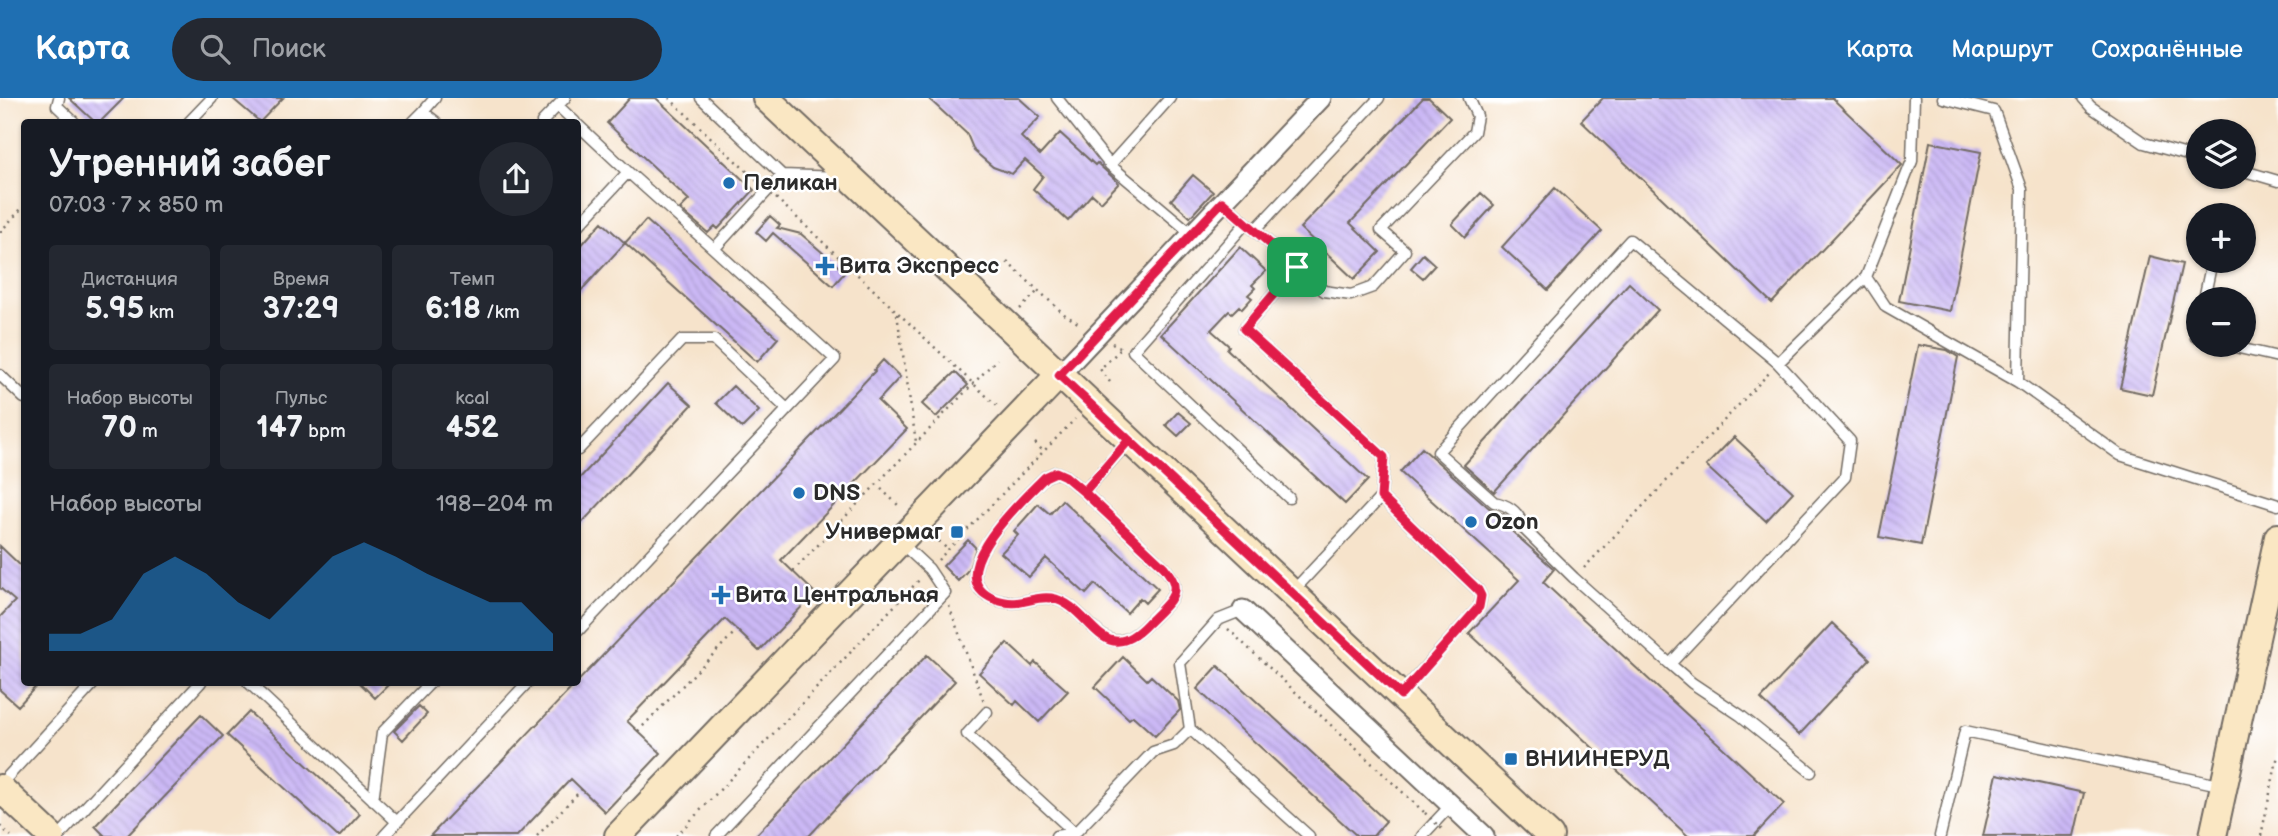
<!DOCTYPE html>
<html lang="ru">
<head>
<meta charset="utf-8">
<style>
	:root { --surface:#171b24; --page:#242831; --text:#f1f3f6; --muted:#9ea1a6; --accent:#1f6fb2 }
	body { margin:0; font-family:"Balsamiq Sans",sans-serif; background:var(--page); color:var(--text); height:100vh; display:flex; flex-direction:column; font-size:26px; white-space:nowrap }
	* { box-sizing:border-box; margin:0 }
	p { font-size:23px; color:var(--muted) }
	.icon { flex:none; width:38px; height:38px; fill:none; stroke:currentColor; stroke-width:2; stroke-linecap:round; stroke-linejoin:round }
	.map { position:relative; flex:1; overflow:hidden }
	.drawer { position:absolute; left:21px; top:21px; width:560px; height:567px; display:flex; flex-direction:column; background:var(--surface); border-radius:7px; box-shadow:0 2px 5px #0004 }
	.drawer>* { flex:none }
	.fabs { position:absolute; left:2186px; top:21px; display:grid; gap:14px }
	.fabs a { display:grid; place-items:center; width:70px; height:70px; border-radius:50%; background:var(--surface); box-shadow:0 2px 5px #0004; font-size:35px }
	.pin { position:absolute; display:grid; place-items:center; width:60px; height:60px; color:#fff; margin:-30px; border-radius:14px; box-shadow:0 4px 10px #0006 }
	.round { display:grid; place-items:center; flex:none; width:74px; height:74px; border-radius:37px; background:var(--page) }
	.summary { display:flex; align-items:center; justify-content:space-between; height:119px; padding:0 28px }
	h1 { font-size:38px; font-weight:700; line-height:52px }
	.metrics { display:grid; grid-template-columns:repeat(3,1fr); gap:10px; height:119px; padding:7px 28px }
	.metrics div { display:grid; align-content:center; border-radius:7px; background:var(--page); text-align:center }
	.metrics b { font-size:30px; font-weight:700 }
	.metrics small { font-size:19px; font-weight:400 }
	.metrics p { font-size:19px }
	.chart { height:196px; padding:14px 28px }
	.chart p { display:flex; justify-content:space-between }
	.chart svg { width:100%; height:126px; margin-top:7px; fill:var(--accent); opacity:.7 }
	header { display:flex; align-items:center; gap:42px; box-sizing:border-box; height:98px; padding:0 35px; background:var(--accent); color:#fff }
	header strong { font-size:33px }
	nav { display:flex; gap:38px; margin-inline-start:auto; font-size:24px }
	.search { width:490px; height:63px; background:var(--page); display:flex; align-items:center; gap:18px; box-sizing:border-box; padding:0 24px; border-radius:38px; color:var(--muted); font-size:26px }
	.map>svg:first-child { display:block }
	.building { fill:url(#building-back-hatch) }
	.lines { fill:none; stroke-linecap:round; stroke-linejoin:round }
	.lane-casing { stroke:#726b63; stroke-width:13 }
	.street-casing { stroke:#726b63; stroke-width:23 }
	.secondary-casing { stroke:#726b63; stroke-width:30 }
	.path { stroke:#726b63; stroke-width:2.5; stroke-dasharray:2 5; stroke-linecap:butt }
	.lane { stroke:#fff; stroke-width:10 }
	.street { stroke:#fff; stroke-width:19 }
	.secondary { stroke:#fae7c3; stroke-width:26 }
	.path-bridge { stroke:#726b63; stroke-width:2.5; stroke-dasharray:2 5; stroke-linecap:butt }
	.route-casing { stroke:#fff; stroke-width:14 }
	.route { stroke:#e11d48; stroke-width:9 }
	.poi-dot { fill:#1f6fb2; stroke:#fff; stroke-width:2.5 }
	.labels { text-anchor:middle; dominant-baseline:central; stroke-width:5; stroke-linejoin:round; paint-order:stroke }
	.poi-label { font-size:23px; font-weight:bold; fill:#2b2b2b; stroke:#fff; text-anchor:start }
</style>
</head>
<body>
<header>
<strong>Карта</strong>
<div class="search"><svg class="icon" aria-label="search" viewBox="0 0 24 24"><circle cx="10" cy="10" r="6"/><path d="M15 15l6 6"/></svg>Поиск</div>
<nav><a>Карта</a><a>Маршрут</a><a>Сохранённые</a></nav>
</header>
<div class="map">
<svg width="2278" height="738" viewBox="0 0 2278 738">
	<defs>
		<pattern id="building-back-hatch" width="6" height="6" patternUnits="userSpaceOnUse" patternTransform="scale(1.75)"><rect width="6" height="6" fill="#cbb8f5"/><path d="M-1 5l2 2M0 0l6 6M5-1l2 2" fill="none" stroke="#ae9ed2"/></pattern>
	</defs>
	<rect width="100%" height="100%" fill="#fff"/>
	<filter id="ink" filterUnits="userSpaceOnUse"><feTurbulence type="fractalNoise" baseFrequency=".0143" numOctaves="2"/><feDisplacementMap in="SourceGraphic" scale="14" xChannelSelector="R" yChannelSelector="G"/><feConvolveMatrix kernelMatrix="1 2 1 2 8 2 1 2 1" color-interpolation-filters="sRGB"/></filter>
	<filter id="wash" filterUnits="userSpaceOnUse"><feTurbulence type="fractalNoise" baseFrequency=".00686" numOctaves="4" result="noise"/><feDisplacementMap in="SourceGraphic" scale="28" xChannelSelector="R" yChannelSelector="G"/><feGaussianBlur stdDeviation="1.57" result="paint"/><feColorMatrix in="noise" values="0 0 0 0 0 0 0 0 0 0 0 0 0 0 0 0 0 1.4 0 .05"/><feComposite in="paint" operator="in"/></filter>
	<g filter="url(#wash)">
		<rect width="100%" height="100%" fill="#f6e3cb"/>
		<g id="blocks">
			<path class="building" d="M69,0H124L100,24H95Z
				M232,0H283L260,24Z
				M630,0H656L754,92L718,131L715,128L708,135L680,111L689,102L607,25Z
				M928,0H1019L1040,19L1021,39L1040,57L1060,35L1095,67L1097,65L1119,85L1101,104L1092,96L1068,123L1033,91L1043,78L1025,62L1012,76L993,69L974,53L967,36Z
				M1423,0H1429L1450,20L1350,125L1380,154L1354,181L1300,130Z
				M1603,0H1832L1902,67L1772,205L1581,23Z
				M1930,44L1981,54L1950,213L1899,203Z
				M1193,77L1213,94L1190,119L1171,102Z
				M1555,90L1602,133L1548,192L1502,149Z
				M1481,95L1494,107L1465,139L1452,126Z
				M770,118L780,127L777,130L801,136L845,174L833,188L773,135L766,143L756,134Z
				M646,122L778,240L757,264L625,145Z
				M602,124L625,145L578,196V151Z
				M1240,149L1266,173L1252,187L1255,190L1248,197L1252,200L1242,211L1239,208L1232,215L1229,213L1211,232L1229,248L1227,251L1368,382L1345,406L1161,236Z
				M1423,156L1435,167L1423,180L1411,170Z
				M2150,158L2182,166L2152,297L2120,290Z
				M1629,185L1658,212L1494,394L1464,367Z
				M1918,247L1947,252L1958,259L1921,447L1879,439Z
				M883,262L900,279L878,303L907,331L781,462L815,495L759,553L725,521L627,623L661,655L605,714L571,681L517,738H430L875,273L874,272Z
				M955,274L968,287L936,319L922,306Z
				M668,285L692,307L578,429V382Z
				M733,288L759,313L742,330L716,305Z
				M1178,314L1191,325L1178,338L1166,327Z
				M1734,339L1793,394L1766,423L1706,368Z
				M1422,350L1489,410L1508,418L1512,422L1506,428L1554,471L1543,484L1784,706L1754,738H1688L1469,535L1519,482L1400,374Z
				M1062,402L1158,491L1145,505L1140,500L1127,515L1095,486L1086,496L1046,460L1029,479L1001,455L1018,437L1014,433L1038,406L1050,416Z
				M968,442L976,450L969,471L958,483L943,468Z
				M0,448L24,471V584H40L18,608L0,592V519L15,503L0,490Z
				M1832,525L1870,561L1799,637L1761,601Z
				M1007,545L1032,568L1035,564L1068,593L1039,624L1017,603L1014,607L979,575Z
				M927,557L955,583L809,738H755Z
				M1123,559L1147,582L1151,578L1178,603L1180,612L1155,638L1133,618L1129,621L1095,589Z
				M1218,568L1386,723L1373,738H1357L1197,591Z
				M359,584H391L375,600Z
				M419,608L427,616L403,642L394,633Z
				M249,614L360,716L340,738H337L227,637Z
				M201,617L223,638L127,738H105L95,728Z
				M1997,676L2084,695L2074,738H1983Z"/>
		</g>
	</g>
	<g filter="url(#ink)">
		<use href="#blocks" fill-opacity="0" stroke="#726b63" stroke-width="2"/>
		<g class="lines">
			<g class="lane-casing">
				<path id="lane" d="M59,0L57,8L74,24
					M701,0L782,77L841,79
					M1057,0L1110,67L1192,136
					M1914,0L1912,63L1866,179L1886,209L2018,284L2120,357L2278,407
					M1943,0L1994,13L2022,91L2018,284
					M2083,0L2091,9L2144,45L2198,60
					M558,8L575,24
					M423,14L435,0
					M189,24L212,0
					M413,24L423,14L436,24
					M542,24L565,0
					M578,27L628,74L578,128
					M1110,67L1170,0
					M2244,73L2278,83
					M628,74L714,151
					M1222,104L1297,169L1244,231L1384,359L1381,399L1293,493
					M1246,125L1133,253L1289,400
					M1255,132L1379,0
					M1297,169L1324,193L1351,197L1373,189L1405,153L1381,132L1474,34L1477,18L1469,0
					M2204,201L2212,163
					M2198,230L2196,239L2198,240
					M2226,247L2278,259
					M1778,265L1850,343L1845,379L1670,566L1574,480L1523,430C1520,415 1509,407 1494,404L1438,354L1630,142L1778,265L1866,179
					M0,277L24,300
					M578,352L682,242H714L787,311
					M1056,374L1065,378L1084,394L1164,469C1172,479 1179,489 1170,502C1164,510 1155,518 1148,525C1101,574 1092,507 1051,500C1031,497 1021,511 994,501C937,478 1026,399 1045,379Z
					M1084,394L1129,343
					M1381,399L1478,492L1481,498L1479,509L1402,595
					M578,533L835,261L714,151L782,77
					M1670,566L1692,585L1740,617L1811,674
					M248,584L397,724L384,738
					M987,614L967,636L1075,735
					M1190,631L1309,738
					M0,687L95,584
					M373,702L382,635L431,584
					M397,724L528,584
					M59,738L201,584
					M716,738L945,495L929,471L900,444
					M1056,738L1075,735L1153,654L1174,647L1190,631L1180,565L1218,522L1243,512
					M1422,738L1451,707
					M1940,738L1965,633L2224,688"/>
			</g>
			<g class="street-casing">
				<path id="street" d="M1059,277L1321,0
					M1243,512L1484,738"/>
			</g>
			<g class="secondary-casing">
				<path id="secondary" d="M766,0L1550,738
					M0,690L51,738
					M618,738L1059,277
					M2213,738L2278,439"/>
			</g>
			<path class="path" d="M669,0L758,84
				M776,100L997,308
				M0,134L24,108
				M1007,164L1064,216L1081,227
				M1020,211L1038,193
				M897,216L916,344
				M1110,284L1100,271L1122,250L1112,245
				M1035,345L1043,353
				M876,386L899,408
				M939,443L948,452
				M938,462L1075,321
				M1584,470L1770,274
				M793,473L997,261
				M949,508L984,604
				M1228,531L1425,715
				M638,633L737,532
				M0,728L11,738
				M537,738L582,691
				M676,738L921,480
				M2261,738L2278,657"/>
			<use href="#lane" class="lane"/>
			<use href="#street" class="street"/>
			<use href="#secondary" class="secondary"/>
			<path class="path-bridge" d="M1425,715L1444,733"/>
		</g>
	</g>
	<g class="lines" filter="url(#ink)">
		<g class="route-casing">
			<path id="route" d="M1297,169L1222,104L1059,277L1129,342L1084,394L1065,378L1056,374L1045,379C1026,399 937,478 994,501C1021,511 1031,497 1051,500C1092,507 1101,575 1148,525C1155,518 1164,510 1170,502C1179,489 1172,479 1164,469L1084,394L1129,342L1401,597L1479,509L1481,498L1478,492L1381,399L1384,359L1244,231L1297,169"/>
		</g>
		<use href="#route" class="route"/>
	</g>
	<g class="poi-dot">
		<circle cx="729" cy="85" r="7"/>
		<path d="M821.5 157.5h7v7h7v7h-7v7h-7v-7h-7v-7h7z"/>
		<circle cx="799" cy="395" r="7"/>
		<circle cx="1471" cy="424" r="7"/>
		<rect x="950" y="427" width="14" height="14" rx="3.5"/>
		<path d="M717.5 486.5h7v7h7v7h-7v7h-7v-7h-7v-7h7z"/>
		<rect x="1504" y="654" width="14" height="14" rx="3.5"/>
	</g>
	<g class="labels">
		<g class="poi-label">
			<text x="743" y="85">Пеликан</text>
			<text x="839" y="168">Вита Экспресс</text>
			<text x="813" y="395">DNS</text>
			<text x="1485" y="424">Ozon</text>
			<text x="943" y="434" text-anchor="end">Универмаг</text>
			<text x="735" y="497">Вита Центральная</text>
			<text x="1525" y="661">ВНИИНЕРУД</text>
		</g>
	</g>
</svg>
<div class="fabs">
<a><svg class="icon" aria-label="layers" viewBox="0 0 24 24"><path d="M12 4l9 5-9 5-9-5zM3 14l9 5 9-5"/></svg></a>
<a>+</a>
<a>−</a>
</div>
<div class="pin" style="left:1297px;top:169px;background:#1e9e55"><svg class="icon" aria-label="arrive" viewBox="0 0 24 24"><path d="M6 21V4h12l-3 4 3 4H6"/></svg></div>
<section class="drawer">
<div class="summary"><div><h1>Утренний забег</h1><p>07:03 · 7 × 850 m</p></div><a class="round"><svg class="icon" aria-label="share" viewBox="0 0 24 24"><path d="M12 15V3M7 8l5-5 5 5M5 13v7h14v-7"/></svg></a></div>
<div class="metrics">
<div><p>Дистанция</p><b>5.95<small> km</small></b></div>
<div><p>Время</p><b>37:29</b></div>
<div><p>Темп</p><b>6:18<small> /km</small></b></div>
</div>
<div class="metrics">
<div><p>Набор высоты</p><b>70<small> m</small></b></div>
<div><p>Пульс</p><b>147<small> bpm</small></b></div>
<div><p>kcal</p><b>452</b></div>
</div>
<div class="chart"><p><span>Набор высоты</span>198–204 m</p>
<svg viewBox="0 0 160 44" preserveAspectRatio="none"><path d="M0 44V38L10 38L20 33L30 17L40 11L50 17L60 27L70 33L80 22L90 11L100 6L110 11L120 17L130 22L140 27L150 27L160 38V44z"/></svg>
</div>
</section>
</div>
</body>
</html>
